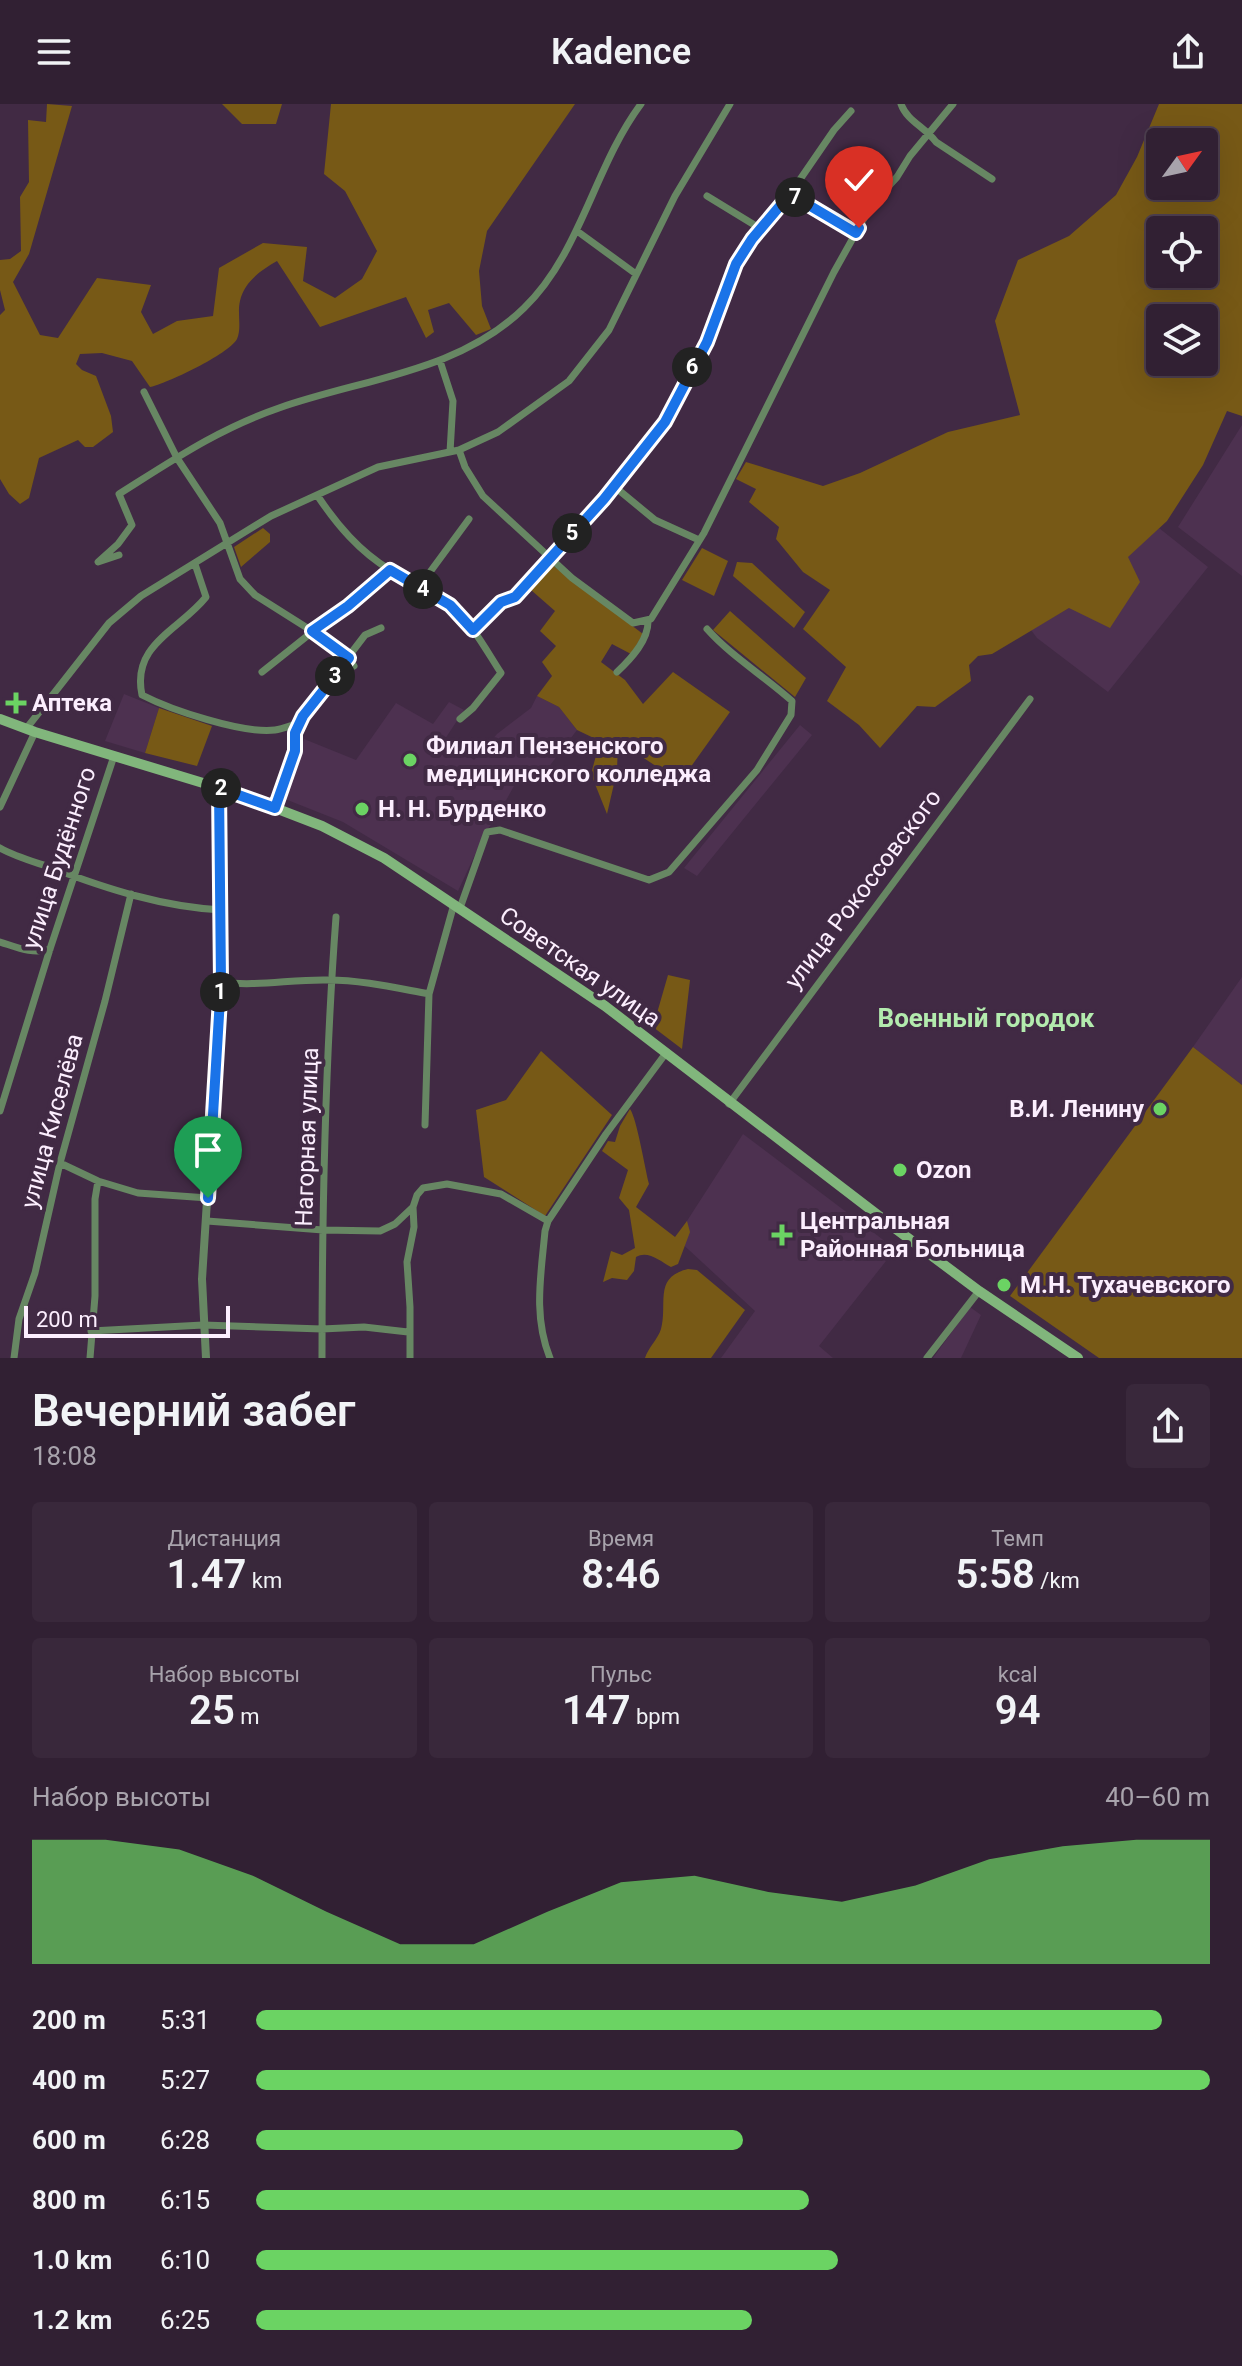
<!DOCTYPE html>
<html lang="ru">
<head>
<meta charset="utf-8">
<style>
	:root { --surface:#312033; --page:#39283b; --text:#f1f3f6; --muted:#a8a3ac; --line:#4c3e4e; --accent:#6bd363 }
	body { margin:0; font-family:Roboto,sans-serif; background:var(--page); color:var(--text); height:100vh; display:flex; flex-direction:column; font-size:30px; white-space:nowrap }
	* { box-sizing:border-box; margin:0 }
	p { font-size:26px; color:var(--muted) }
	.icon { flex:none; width:44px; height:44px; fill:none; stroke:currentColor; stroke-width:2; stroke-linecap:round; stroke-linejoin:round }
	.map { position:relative; height:1254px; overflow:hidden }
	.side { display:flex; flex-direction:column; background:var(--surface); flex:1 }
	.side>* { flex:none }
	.needle { width:52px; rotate:57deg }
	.controls { position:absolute; left:1146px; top:24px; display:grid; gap:16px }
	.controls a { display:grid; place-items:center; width:72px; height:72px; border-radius:8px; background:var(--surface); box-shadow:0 8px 32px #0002,0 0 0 2px var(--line); font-size:40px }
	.scale { position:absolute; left:24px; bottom:20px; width:206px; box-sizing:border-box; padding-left:8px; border:4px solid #fceefe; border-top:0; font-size:22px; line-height:28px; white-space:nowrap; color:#fceefe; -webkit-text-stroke:6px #412a44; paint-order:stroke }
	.pin { position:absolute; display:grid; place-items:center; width:68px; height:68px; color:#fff; margin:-82px -34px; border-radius:50% 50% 50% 0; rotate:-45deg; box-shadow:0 0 8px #0007 }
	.pin .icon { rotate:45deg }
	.km { position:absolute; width:40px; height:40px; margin:-20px; border-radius:50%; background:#222; color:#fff; font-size:22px; line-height:40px; text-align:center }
	.round { display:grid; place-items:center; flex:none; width:84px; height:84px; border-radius:8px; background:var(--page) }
	.summary { display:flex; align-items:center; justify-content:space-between; height:136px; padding:0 32px }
	h1 { font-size:44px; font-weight:600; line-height:60px }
	.stats { display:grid; grid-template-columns:repeat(3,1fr); gap:12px; height:136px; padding:8px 32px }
	.stats div { display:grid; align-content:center; border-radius:8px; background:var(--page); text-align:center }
	.stats b { font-size:40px; font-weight:600 }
	.stats small { font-size:22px; font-weight:400 }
	.stats p { font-size:22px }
	.chart { height:224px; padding:16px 32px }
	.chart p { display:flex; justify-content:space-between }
	.chart svg { width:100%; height:144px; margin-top:8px; fill:var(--accent); opacity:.7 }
	ul { padding:0 32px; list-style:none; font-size:26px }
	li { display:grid; grid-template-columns:128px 96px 1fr; align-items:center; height:60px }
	li i { height:20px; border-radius:10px; background:var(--accent) }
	header { display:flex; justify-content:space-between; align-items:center; height:104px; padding:0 32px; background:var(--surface); font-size:36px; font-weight:600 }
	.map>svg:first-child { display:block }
	.built { fill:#4d3150 }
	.green { fill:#775916; fill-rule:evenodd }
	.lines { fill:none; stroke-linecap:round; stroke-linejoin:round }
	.minor { stroke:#678763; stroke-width:7 }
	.tertiary { stroke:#678763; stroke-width:8 }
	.secondary { stroke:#81b67c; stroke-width:10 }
	.route-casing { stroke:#fff; stroke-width:16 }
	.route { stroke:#1a73e8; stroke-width:10 }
	.poi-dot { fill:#6bd363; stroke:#412a44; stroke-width:3 }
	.labels { text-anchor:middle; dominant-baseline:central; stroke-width:8; stroke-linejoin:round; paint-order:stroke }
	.poi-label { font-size:24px; font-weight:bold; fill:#fceefe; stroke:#412a44; text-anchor:start }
	.street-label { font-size:24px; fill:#fceefe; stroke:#412a44 }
	.neighbourhood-label { font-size:26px; font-weight:bold; fill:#b3ebae; stroke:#412a44 }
</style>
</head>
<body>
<header><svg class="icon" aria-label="menu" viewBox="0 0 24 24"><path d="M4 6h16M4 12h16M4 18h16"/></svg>Kadence<svg class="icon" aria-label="share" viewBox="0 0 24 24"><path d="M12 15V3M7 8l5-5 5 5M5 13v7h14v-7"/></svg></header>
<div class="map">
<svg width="1242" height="1254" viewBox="0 0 1242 1254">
	<rect width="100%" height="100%" fill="#412a44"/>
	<path class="built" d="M1242,321V472L1178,423Z
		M1159,424L1208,463L1108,588L1037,534L1031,526L1069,504Z
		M124,590L159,604L145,649L105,637Z
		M537,592L559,603L577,626L538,677L523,674L514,682L495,716L486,727L458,787L343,718L285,695L304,635L356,656L396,599L433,620L449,598L464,606L445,635L474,656L497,630L531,604Z
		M800,621L812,631L697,772L684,764Z
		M1242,873V981L1193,943Z
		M743,1030L886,1138L878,1150L886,1157L819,1242L833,1254H721L755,1207L676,1134Z
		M970,1203L981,1211L961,1254H933Z"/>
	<path class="green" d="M47,0L72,2L29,150L13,178L40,231L58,234L97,174L151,181L141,208L153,230L177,217L213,212L219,164L263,139L307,143L303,177L335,194L362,175L377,147L345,87L324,70L331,0H575L487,127L479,167L482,202L491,225L476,231L449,199L428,206L434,228L426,234L406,193L320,223L277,157C261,166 244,178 240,197C237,209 242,224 237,235C229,250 166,280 150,283L132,257L102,249L80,250L76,260L82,266L96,272L111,312L113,328L93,343H85L78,336L39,354L29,394L20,400L9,390L0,375V211L5,206L0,186V156L10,155L21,147L20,93L29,78L28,16L46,18Z
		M222,0H282L276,20H242Z
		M1159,0H1242V312L1227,307L1203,361L1167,417L1128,453L1140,478L1110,524L1069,504L992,550L978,552L969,561L971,577L935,603L917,602L880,644L859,621L827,597L846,563L803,525L830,486L803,468L776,435L779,423L749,398L756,385L736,375L746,358L823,382L860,369L948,328L1020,311L995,217L1018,156L1069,132L1116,91L1137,53ZM1160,38H1204V82H1160ZM1160,126H1204V170H1160ZM1160,214H1204V258H1160Z
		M263,424L270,430V438L241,463L234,443Z
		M702,444L728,457L714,492L682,476Z
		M737,458L752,459L805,508L794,524L733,472Z
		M551,460L643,530L631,550L612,540L601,558L625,576L643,600L673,568L730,608L680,678L618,637L617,667L607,710L591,670L600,637L577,626L559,603L537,592L552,572L542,558L556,542L540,527L555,507L531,486Z
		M730,507L806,574L795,593L713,526Z
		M159,604L212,622L197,662L145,649Z
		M668,871L690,876L682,945L653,923Z
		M1193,943L1242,981V1254H1099L1010,1192Z
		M541,947L612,1011L545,1112L484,1073L476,1006L506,996Z
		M630,1005C637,1015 645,1065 649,1080L636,1103L675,1133L687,1117L690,1128L678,1160L671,1163C660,1157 648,1146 636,1153L634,1167L627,1176L612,1174L603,1178L611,1147L622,1151L635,1144L629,1106L619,1094L628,1066L602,1047L608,1037L615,1038L620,1022Z
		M688,1165L697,1166L745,1206L711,1254H645C648,1244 658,1235 661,1225C668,1200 653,1173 688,1165Z"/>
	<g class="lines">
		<path class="minor" d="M901,0C907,17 925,23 936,38L992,75
			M790,90L856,129
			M707,92L761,125
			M577,127L636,170
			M440,257L453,297L450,348
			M144,288L177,354L220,419L240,475L255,491L312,527L349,554L354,562
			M459,346L465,363L483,392L572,474L633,519L651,515L704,429L834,168L872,100L897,73L910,52L953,0
			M615,383L655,416L699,436
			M317,391C337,421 359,447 390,466C409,478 431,487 449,500C471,517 486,546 501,569L473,604L460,615
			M119,451L98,458L118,440L132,421L119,390C173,356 218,325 279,304C361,275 459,268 524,204C581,149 594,63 641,0
			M195,460L206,493C180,526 131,540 142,591C171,606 243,630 275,626C283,625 292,621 300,619
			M419,483L469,415
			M473,526L501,498L515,493L604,395L665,318L683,280L707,238L736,160L752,135L790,90L834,26L851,7
			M262,568L390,466
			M617,568C631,555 649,536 648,516
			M26,625L109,519L141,492L271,412L378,363L459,346L498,328L569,277L609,226L675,92L730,0
			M0,703L35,628
			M275,704L295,647V629L303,612L365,531L381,524
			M0,744C16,753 35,758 52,764C107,785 163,803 222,806
			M460,804L487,728L500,726L649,776L669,768L757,666L791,611L792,597C764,572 731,552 707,525
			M0,838C16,843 33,851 50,845
			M221,878C256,883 292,875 328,876C362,876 396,884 429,890
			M729,1000L1030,595
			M0,1007L50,845L114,652
			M425,1021L429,890L454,800
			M60,1059L98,1077L138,1089L208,1094
			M207,1117L323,1126L380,1127L395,1120L413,1103
			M91,1227L203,1221L322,1225L364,1223L408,1228
			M14,1254L19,1215L35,1169L60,1059L105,897L131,790
			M90,1254L95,1192V1095L98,1077
			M322,1254C322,1107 325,959 336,813
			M410,1254V1203L407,1158L414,1123L413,1103L417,1091L423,1084L447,1080L501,1090L548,1117
			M550,1254C533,1212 541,1171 545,1127L548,1117L606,1030L666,949
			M927,1254L979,1187"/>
		<path class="tertiary" d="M206,1254L202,1175L221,878L219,684"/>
		<path class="secondary" d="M0,615L35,628L236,689L322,722L384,754L605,902L896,1125L979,1187L1078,1254"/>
	</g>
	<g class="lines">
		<g class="route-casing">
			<path id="route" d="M208,1094L221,878L219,684L275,704L295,647V629L303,612L349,554L312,527L348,502L390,466L450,501L473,526L501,498L515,493L604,395L665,318L707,238L736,160L752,135L790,90L856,129L859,124"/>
		</g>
		<use href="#route" class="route"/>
	</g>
	<g class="poi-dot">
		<path d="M12 587h8v8h8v8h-8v8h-8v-8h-8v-8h8z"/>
		<circle cx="410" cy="656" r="8"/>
		<circle cx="362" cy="705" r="8"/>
		<circle cx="1160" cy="1005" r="8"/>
		<circle cx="900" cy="1066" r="8"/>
		<path d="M778 1119h8v8h8v8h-8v8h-8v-8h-8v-8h8z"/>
		<circle cx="1004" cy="1181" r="8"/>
	</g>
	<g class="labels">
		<g class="poi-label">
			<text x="32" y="599">Аптека</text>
			<text x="426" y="642">Филиал Пензенского<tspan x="426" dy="28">медицинского колледжа</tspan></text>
			<text x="378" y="705">Н. Н. Бурденко</text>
			<text x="1144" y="1005" text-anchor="end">В.И. Ленину</text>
			<text x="916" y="1066">Ozon</text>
			<text x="800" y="1117">Центральная<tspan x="800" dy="28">Районная Больница</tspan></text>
			<text x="1020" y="1181">М.Н. Тухачевского</text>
		</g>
		<g class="street-label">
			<text transform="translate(59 754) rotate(-72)">улица Будённого</text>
			<text transform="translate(863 785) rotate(-53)">улица Рокоссовского</text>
			<text transform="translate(580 863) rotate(35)">Советская улица</text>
			<text transform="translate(52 1017) rotate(-75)">улица Киселёва</text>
			<text transform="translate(307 1033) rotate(-88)">Нагорная улица</text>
		</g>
		<g class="neighbourhood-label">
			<text x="986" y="914">Военный городок</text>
		</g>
	</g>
</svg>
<div class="controls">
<a><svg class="needle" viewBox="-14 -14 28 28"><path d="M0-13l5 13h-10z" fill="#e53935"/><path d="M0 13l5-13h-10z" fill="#a8a3ac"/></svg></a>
<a><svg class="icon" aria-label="locate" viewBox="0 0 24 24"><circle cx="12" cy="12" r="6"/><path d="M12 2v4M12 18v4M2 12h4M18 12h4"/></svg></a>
<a><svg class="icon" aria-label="layers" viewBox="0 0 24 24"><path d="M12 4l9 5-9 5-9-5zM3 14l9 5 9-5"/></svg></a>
</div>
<div class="scale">200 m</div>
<div class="pin" style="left:208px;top:1094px;background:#1e9e55"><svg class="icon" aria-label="arrive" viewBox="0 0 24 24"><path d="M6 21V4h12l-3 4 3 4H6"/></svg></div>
<div class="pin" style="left:859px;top:124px;background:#d93025"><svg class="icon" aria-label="check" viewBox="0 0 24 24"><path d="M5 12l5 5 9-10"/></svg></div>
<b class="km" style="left:220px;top:888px">1</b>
<b class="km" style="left:221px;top:684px">2</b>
<b class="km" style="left:335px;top:572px">3</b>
<b class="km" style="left:423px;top:485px">4</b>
<b class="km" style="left:572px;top:429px">5</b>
<b class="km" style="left:692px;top:263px">6</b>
<b class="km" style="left:795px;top:93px">7</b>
</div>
<section class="side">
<div class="summary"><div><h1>Вечерний забег</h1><p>18:08</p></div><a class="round"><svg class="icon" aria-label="share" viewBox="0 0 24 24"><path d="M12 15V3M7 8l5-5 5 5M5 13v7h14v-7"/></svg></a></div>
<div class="stats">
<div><p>Дистанция</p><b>1.47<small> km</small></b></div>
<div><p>Время</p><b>8:46</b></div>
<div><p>Темп</p><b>5:58<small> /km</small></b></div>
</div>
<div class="stats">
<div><p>Набор высоты</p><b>25<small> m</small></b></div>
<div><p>Пульс</p><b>147<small> bpm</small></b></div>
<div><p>kcal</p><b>94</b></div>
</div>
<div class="chart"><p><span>Набор высоты</span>40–60 m</p>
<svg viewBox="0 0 160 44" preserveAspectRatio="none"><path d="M0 44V6L10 6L20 9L30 17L40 28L50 38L60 38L70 28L80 19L90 17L100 22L110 25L120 20L130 12L140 8L150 6L160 6V44z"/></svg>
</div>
<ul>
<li><b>200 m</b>5:31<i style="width:95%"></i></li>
<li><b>400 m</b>5:27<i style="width:100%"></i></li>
<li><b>600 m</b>6:28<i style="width:51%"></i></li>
<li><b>800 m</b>6:15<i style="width:58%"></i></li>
<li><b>1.0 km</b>6:10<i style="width:61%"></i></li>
<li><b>1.2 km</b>6:25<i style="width:52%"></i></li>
</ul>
</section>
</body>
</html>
